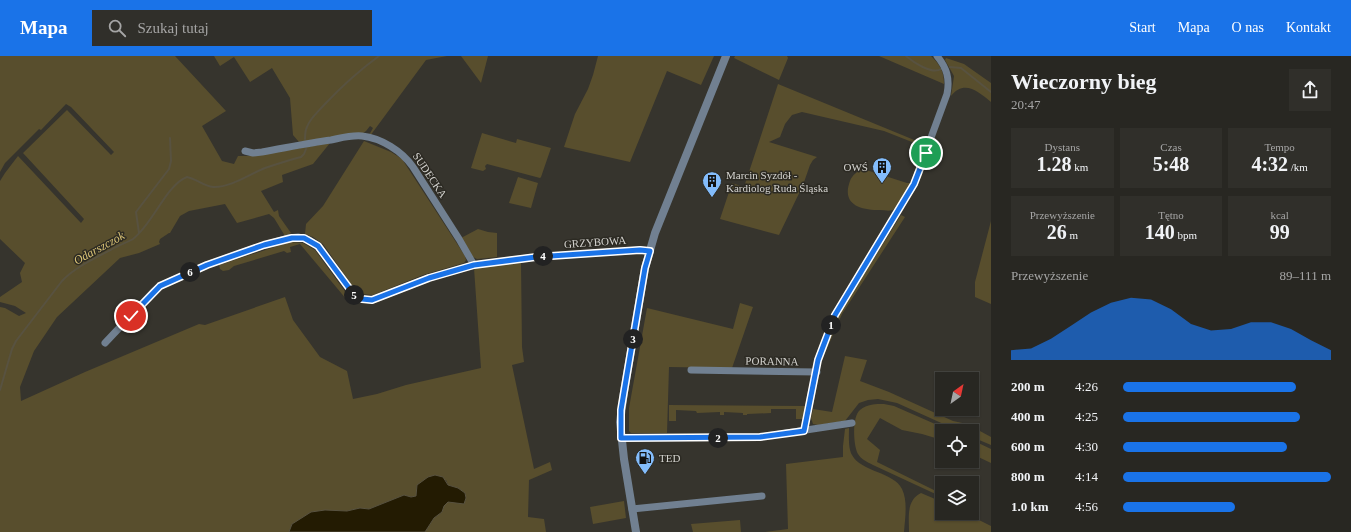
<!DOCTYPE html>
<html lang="pl">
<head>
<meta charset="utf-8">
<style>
	:root { --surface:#282722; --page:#302f2a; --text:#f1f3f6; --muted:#a5a5a5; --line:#444440; --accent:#1a73e8 }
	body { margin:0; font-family:"Times New Roman",serif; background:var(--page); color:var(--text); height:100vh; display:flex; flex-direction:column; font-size:15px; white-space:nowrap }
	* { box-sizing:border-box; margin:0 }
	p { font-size:13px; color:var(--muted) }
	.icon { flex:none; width:22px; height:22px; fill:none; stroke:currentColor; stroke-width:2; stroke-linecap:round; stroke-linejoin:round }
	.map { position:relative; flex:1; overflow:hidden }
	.details { display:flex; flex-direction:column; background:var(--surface); width:360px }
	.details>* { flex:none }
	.needle { width:26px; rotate:33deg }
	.fabs { position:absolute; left:935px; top:316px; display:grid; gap:8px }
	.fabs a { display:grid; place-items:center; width:44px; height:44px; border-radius:0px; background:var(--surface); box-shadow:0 1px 3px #0004,0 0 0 1px var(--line); font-size:20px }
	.pin { position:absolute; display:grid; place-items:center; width:34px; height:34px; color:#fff; margin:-17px; border:2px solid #fff; border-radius:50%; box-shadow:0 1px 4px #0007 }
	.km { position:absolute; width:20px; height:20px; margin:-10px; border-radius:50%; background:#222; color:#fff; font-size:11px; line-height:20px; text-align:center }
	.round { display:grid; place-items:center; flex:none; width:42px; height:42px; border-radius:0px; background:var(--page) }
	.overview { display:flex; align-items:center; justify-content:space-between; height:68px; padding:0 20px }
	h1 { font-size:22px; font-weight:700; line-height:30px }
	.figures { display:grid; grid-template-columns:repeat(3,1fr); gap:6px; height:68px; padding:4px 20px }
	.figures div { display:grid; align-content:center; border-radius:0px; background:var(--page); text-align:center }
	.figures b { font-size:20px; font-weight:700 }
	.figures small { font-size:11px; font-weight:400 }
	.figures p { font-size:11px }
	.chart { height:112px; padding:8px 20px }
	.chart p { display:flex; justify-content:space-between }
	.chart svg { width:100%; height:72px; margin-top:4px; fill:var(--accent); opacity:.7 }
	ul { padding:0 20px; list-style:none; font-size:13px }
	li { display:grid; grid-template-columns:64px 48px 1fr; align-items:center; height:30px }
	li i { height:10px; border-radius:5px; background:var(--accent) }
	header { display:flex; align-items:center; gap:24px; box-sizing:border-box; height:56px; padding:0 20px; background:var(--accent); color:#fff }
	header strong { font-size:19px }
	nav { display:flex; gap:22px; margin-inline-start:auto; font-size:14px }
	.search { width:280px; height:36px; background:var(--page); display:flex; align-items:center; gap:10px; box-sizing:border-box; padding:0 14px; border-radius:0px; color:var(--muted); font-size:15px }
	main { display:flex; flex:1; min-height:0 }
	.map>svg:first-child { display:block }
	.green { fill:#584e2d }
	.water { fill:#231b02; stroke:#585240 }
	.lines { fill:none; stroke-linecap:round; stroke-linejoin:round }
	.stream { stroke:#585240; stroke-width:2 }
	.minor { stroke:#718091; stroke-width:7 }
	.tertiary { stroke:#718091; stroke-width:8 }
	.route-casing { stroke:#fff; stroke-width:8 }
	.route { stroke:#1a73e8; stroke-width:5 }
	.labels { text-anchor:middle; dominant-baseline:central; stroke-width:3; stroke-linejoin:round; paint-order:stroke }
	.poi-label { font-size:11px; fill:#d4d3cf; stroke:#2c2a23; text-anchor:start }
	.street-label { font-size:11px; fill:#d4d3cf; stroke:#2c2a23 }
	.water-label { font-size:12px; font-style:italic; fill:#d9c275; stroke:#2c2a23 }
</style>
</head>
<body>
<header>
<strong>Mapa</strong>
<div class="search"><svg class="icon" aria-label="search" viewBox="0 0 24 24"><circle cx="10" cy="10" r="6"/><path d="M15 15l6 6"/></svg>Szukaj tutaj</div>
<nav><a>Start</a><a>Mapa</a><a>O nas</a><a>Kontakt</a></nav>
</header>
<main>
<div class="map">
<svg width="991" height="476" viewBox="0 0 991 476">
	<rect width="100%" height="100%" fill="#36342d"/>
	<path class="green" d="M0,0H175L226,55L202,70L222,105L234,108L238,100H253L330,87L313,108L282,119L283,126L261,135L274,156L278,154L279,160L291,177L285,180L274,162L269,158L237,167L225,148L189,155L180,160L170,177H169L160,183L159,186L160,188L139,197L120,202L57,261L34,295L20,331L21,345L85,316L199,268L205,269L285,241L293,264L320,301L347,315L353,343L377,338L406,329L481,312L474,212L521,207L522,291L524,306L512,309L534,413L550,406L552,414L529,424L528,461L544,463L546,476H425L434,462L442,456L444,450L448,446L466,442L465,437L458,432L448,429L446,424L417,429L416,440L411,441L404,439L369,453L360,452L347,455H337L292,468L289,476H0V251L5,252L19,260L26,257L15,250L0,246V241L22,226L20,217L25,207L0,183V125L5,117L18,100L81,167L84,163L23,97L67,54L111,99L114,96L71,51L66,48L41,74L39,73L5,107L0,116Z
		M214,0H447L426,4L370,80L369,79L373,72L370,70L366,75L362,78L299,86L293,79L290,42L272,12L250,26L234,1L220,10Z
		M461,0H488L481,27Z
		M598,0H714L701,29L667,15L630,106L564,91L575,58L588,33L593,19Z
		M735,0H787L788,2L779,24L734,2Z
		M879,0H931C940,9 944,15 944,28Z
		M946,2L964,8L991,27V46C979,36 964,23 951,40L954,20L945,4Z
		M778,28L924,88H917L884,75L802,56L792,59L785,68L780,81L769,86L817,101L813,104L810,109L803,129L779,179L720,163L732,127L744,131Z
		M482,77L516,87L517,83L551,92L541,121L540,122L487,108L485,110L486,113L483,115L471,112Z
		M364,85L391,96L402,103L465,200L466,204L464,207L423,219L373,239L362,238L354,232L323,188L313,181L305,178L306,168L323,150Z
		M863,113L907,127H910C908,132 899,150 895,153C890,156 885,154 880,154C861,154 841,149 850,125C852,119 858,115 863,113Z
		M518,121L538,127L531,152L509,147Z
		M901,159L905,161L842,258L825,297L827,285L841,255Z
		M991,165V248L975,241V226Z
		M478,173L488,176L497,177V201L477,203L473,201L461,182Z
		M290,186L303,187L315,194L349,241L354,245V246L351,247L347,244L300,188L290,191L291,196L287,197L284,195L234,210L229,214L223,215L220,213L219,209Z
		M740,247L753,251L732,312L669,311L667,377H631L629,375V352L647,252L733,273Z
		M845,300L867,304L860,325L889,336L953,365L967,368L991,381V389L972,381V375H959L897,347L878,343L868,344L859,347L845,365L818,369L813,368L811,362L813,353L832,356Z
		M884,348L894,350L951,375H942V384L922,378L902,374L880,362L867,383L880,394L877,406L942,438V441L873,409C867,406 861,403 858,398C853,389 852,360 860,354C867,348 876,348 884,348Z
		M669,349L806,350L803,363H796V353H771V357L747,358V359H743V357L724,356V359H720V356L697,357L696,355L676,354V365H669Z
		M849,372C849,380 848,392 852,399C861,416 894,416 902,433C908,445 905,463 904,476H765L788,473L786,408L843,401V390L845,373Z
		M972,384L991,393V407L972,398Z
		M921,437L942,446V457H965L991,470V476H909C909,462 906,444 921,437Z
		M624,445L626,462L593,468L590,451Z
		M740,464L741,476H693L691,468Z"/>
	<path class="water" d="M435,419L443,421L448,429L458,432L465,437L466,442L464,448L448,446L444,450L442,456L434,462L425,476H289L292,468L311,456L325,454L347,455L360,452L369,453L404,439L411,441L416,440L417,429L428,421Z"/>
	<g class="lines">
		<path class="stream" d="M906,0C913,6 932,19 941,13
			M950,11L961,12L991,36
			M305,83C305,78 305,75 307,71C310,62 318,56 324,49C343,29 357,16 379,0
			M139,177L136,156L169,113L171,105L170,82
			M0,334L12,293L16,285L62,225C76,210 98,201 116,191C122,188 128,186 133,183C153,168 166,129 187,121C197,123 203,130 213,131C230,132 250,118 265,112C277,108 289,104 301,101L304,98L306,93"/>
		<path class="minor" d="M245,95L253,97L262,96C285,92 308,87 331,84C341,82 351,79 362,80C381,82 402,95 413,111L459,183L474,209
			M105,287L154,235L160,230L207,209L264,189L288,182L298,181L309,184L318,190L352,236L362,243L372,244L429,222L474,209L536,201L640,194L650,195
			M691,314L817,316
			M804,375L818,304L835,259L914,128L947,38C950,23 947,12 937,0
			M621,382L760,381L852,367
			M632,453L762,440"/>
		<path class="tertiary" d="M636,476L624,403L620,366L624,336L645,212L655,177L726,0"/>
	</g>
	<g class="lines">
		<g class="route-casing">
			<path id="route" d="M131,260L160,230L207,209L264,189L292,182H304L318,190L352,236L362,243L372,244L429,222L474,209L536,201L640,194L650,195L645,212L624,336L621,354V382L760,381L804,375L818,304L835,259L914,128L926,97"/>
		</g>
		<use href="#route" class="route"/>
	</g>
	<defs>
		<g id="building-pin" transform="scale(1)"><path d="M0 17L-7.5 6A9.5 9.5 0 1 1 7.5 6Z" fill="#83bcfb" stroke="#2c2a23"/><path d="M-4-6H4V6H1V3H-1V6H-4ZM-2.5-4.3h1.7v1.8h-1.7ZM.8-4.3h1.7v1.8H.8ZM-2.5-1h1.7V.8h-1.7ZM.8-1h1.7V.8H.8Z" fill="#111"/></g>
		<g id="fuel-pin" transform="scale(1)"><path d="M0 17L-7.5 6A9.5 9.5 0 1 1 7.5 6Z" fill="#83bcfb" stroke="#2c2a23"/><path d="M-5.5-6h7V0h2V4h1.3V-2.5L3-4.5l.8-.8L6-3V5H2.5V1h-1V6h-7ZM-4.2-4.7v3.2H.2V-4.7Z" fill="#111"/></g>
	</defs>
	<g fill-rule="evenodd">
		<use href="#building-pin" x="882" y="111"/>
		<use href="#building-pin" x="712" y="125"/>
		<use href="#fuel-pin" x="645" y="402"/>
	</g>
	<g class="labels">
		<g class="poi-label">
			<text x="868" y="111" text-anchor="end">OWŚ</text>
			<text x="726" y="119">Marcin Syzdół -<tspan x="726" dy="13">Kardiolog Ruda Śląska</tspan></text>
			<text x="659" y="402">TED</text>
		</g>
		<g class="street-label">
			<text transform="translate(430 119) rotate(56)">SUDECKA</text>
			<text transform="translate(595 186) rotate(-4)">GRZYBOWA</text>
			<text transform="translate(772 305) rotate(1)">PORANNA</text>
		</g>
		<g class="water-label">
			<text transform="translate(99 192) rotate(-29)">Odarszczok</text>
		</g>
	</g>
</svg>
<div class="fabs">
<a><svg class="needle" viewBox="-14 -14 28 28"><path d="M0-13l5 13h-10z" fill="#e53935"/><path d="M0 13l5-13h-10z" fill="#a5a5a5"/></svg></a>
<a><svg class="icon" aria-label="locate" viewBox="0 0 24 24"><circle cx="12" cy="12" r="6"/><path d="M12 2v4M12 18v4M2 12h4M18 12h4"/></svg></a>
<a><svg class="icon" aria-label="layers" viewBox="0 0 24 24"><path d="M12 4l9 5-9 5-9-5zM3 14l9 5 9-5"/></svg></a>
</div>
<div class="pin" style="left:926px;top:97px;background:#1e9e55"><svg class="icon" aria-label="arrive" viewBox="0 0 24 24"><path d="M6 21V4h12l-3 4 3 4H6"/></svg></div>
<div class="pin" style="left:131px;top:260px;background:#d93025"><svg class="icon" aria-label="check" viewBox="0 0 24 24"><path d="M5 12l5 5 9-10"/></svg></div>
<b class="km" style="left:831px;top:269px">1</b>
<b class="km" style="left:718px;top:382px">2</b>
<b class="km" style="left:633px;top:283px">3</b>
<b class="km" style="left:543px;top:200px">4</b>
<b class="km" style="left:354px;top:239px">5</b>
<b class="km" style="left:190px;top:216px">6</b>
</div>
<section class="details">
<div class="overview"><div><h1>Wieczorny bieg</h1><p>20:47</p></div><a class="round"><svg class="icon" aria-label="share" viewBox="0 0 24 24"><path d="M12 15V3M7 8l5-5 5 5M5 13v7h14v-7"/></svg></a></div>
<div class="figures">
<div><p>Dystans</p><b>1.28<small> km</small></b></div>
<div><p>Czas</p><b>5:48</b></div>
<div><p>Tempo</p><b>4:32<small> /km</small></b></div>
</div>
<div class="figures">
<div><p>Przewyższenie</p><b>26<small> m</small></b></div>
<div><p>Tętno</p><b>140<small> bpm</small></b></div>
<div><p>kcal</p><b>99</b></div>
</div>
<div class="chart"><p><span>Przewyższenie</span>89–111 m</p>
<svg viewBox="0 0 160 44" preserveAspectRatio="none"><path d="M0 44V38L10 37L20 31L30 23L40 15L50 9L60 6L70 7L80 13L90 22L100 26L110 25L120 21L130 21L140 25L150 32L160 38V44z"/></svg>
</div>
<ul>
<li><b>200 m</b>4:26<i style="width:83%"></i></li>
<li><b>400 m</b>4:25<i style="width:85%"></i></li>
<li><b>600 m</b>4:30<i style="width:79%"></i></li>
<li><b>800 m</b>4:14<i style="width:100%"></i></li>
<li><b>1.0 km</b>4:56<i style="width:54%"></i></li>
</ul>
</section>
</main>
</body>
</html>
